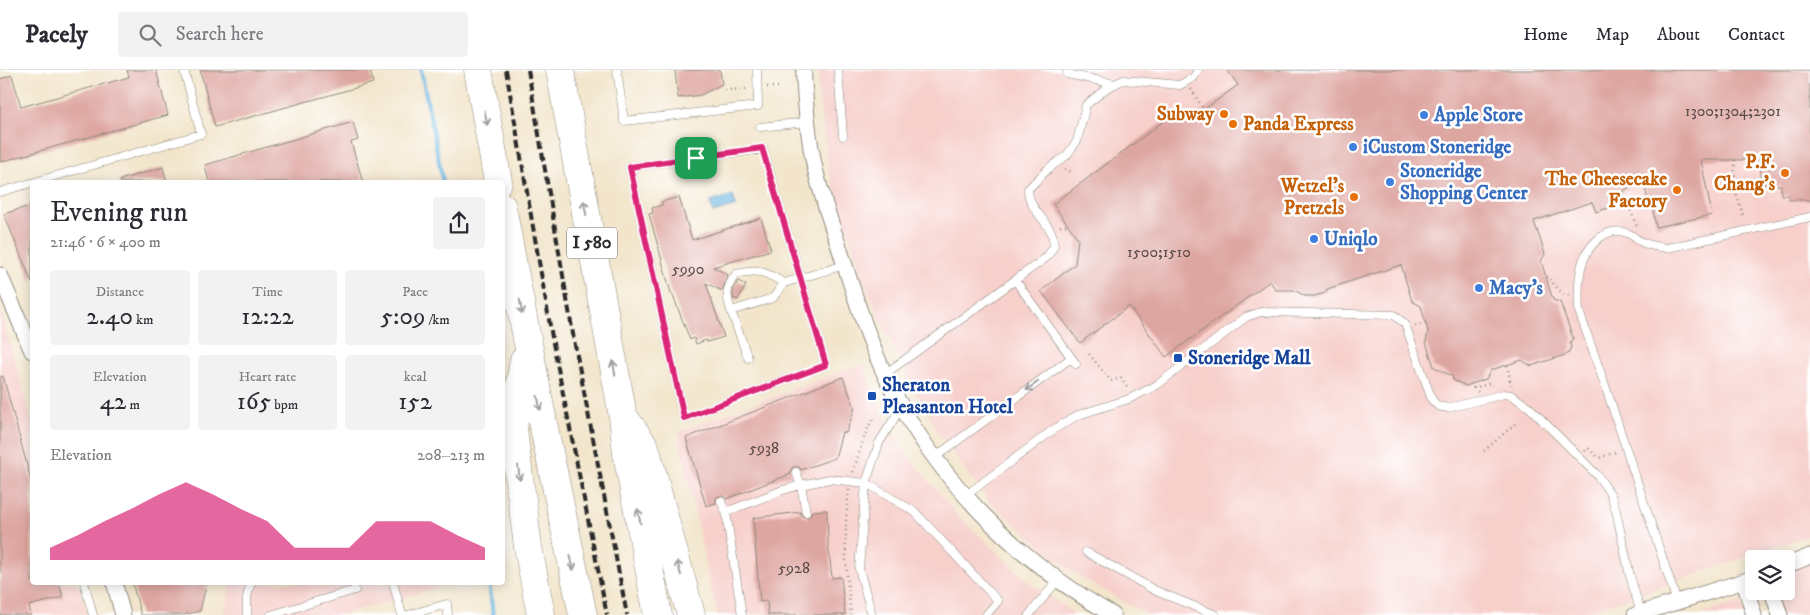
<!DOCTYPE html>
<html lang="en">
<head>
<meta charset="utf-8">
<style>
	:root { --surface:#fff; --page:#f2f2f3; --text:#2b2b33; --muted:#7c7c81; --line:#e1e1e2; --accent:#db2777 }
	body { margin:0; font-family:"IM FELL DW Pica",serif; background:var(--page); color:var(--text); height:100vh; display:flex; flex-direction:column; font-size:19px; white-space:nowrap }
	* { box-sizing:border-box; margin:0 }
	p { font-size:16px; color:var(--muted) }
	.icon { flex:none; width:28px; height:28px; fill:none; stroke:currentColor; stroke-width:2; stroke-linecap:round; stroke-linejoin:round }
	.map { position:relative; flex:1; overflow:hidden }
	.drawer { position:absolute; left:30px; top:110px; width:475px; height:405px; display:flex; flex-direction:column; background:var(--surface); border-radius:5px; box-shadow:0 2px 12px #0003 }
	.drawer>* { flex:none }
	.buttons { position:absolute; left:1745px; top:480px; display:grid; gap:10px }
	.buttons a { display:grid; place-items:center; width:50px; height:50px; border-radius:5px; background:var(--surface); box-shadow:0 2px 12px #0003; font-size:25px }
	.pin { position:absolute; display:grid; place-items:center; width:42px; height:42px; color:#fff; margin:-21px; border-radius:10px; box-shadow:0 2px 8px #0006 }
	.round { display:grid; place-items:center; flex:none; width:52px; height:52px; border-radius:5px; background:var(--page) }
	.overview { display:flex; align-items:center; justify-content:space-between; height:85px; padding:0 20px }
	h1 { font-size:28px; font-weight:600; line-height:38px }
	.metrics { display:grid; grid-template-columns:repeat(3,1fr); gap:8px; height:85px; padding:5px 20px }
	.metrics div { display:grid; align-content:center; border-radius:5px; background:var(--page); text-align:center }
	.metrics b { font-size:25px; font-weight:600 }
	.metrics small { font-size:14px; font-weight:400 }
	.metrics p { font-size:14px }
	.chart { height:140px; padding:10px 20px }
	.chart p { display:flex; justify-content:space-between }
	.chart svg { width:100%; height:90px; margin-top:5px; fill:var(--accent); opacity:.7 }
	header { display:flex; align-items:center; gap:30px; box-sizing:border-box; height:70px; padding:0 25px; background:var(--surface); border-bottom:1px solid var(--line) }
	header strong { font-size:24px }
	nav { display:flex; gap:28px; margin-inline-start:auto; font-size:18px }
	.search { width:350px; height:45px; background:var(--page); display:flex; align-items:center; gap:12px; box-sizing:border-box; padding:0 18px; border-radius:5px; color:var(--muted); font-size:19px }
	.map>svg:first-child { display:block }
	.built { fill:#f7d0cc }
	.water { fill:#66b5e1; stroke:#487086 }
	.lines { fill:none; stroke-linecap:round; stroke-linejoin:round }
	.stream { stroke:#66b5e1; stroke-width:4 }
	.building { fill:#dea6a1 }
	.lane-casing { stroke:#8e887b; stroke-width:9 }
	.street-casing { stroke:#8e887b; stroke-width:17 }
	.highway-casing { stroke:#8e887b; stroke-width:29 }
	.path { stroke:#8e887b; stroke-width:2.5; stroke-dasharray:1 4; stroke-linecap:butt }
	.lane { stroke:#fff; stroke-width:8 }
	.street { stroke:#fff; stroke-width:15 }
	.highway { stroke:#fff; stroke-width:28 }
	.rail { stroke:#2b2b2b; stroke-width:4; stroke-dasharray:8 4; stroke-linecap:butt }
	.oneway { stroke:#a0a0a0 }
	.route-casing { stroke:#fff; stroke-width:10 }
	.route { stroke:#db2777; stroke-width:6 }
	.food-dot { fill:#e8710a; stroke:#fff; stroke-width:2 }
	.shop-dot { fill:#3f7fe0; stroke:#fff; stroke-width:2 }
	.transit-dot { fill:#1a4fb4; stroke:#fff; stroke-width:2 }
	.labels { text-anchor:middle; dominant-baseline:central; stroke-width:5; stroke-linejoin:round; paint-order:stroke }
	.number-label { font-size:16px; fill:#584a48 }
	.shield { fill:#fff; stroke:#6b6b6b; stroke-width:1 }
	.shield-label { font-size:18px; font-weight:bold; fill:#2b2b2b }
	.food-label { font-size:19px; font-weight:bold; fill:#c56008; stroke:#fff; text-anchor:end }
	.shop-label { font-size:19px; font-weight:bold; fill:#366cbe; stroke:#fff; text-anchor:start }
	.transit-label { font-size:19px; font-weight:bold; fill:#164399; stroke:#fff; text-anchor:start }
</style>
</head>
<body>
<header>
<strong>Pacely</strong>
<div class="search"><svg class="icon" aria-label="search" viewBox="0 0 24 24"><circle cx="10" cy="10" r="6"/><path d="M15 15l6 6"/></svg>Search here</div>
<nav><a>Home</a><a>Map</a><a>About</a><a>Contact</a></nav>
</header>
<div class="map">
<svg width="1810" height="545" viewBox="0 0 1810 545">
	<rect width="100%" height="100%" fill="#fff"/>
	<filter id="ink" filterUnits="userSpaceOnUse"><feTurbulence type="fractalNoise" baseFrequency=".02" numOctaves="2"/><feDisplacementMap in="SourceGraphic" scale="10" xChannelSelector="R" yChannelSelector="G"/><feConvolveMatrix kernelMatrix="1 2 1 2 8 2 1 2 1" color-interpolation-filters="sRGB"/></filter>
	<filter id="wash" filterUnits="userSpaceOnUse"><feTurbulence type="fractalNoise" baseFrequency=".0096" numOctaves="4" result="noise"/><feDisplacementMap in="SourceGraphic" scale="20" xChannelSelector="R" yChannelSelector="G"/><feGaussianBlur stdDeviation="1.12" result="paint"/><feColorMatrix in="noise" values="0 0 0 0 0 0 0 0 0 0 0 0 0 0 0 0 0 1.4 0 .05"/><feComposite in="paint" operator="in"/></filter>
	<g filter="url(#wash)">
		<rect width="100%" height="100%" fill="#f2e5cb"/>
		<path class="built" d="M819,0H1810V465L1578,545H1147L1070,501L988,431L939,364L899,290L864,213L829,103L818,20Z
			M0,239L32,353V512L78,513L87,545H0Z
			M863,294L880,340L906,383L955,443L1032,515L1077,545H718L714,534L678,362Z
			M1810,486V545H1773L1765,521H1786V497Z
			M232,513H454L339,545H224Z
			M1741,532L1745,545H1699Z"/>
		<path class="water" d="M733,125L736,136L713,143L710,132Z"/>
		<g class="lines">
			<path class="stream" d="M421,0L443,112
				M489,512L493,545"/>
		</g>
		<g id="blocks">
			<path class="building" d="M127,0H156L168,45L0,92V9L12,5L21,37L129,7Z
				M200,0H370L373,13L215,57Z
				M675,0H720L722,14L701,25L678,28Z
				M1227,0H1810V130H1789V125H1781V115L1760,114L1761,90H1701L1712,145L1656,157L1651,130L1648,131L1643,108L1615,127L1614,136L1596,142L1592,132L1534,151L1545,184L1541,191L1553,230L1560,232L1573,268L1570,274L1571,277L1568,284L1531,296L1522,290L1491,300L1486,309L1466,316L1453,310L1452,306L1434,297L1426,272L1428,261L1421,236L1412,231L1401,195L1327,219L1325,223L1314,226H1305L1294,220H1276L1270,211L1166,287L1129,236L1080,273L1041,221L1075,194L1078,169L1053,134L1172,45L1194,47L1238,15Z
				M353,52L358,70L351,72L363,112H209L205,95Z
				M163,97L167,112H120V110Z
				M679,127L692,170L761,148L771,180L713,197L728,205L722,221L706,213L724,267L707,272L706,270L696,274L694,268L690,270L672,223H671L649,144L653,143L652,138L662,135V132Z
				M32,135V213L4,144Z
				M738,211L746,215L738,230L733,228V225L734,219Z
				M3,306L32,414V512H59L63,527L29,536L31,545H0V307Z
				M843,307L855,338L846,363L842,362L835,388L801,400L799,397H794L791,399V404L726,429L724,426H719L716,428V433L706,436L686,368Z
				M827,440L828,472L832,508L841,507L845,545H768L767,531L760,532L753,448L800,442L802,446L807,448L810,446L812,441Z
				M132,512H207L200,541L184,545H141Z"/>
		</g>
	</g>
	<g filter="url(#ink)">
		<use href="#blocks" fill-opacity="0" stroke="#8e887b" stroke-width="1"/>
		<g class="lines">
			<g class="lane-casing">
				<path id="lane" d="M617,0L624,51L758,36L757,0
					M838,0L843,66
					M1068,0L1067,4L1115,14
					M760,57L807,52
					M763,79L826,295L684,348L630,97Z
					M0,122L201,64L184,0
					M1015,210L1076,294
					M784,213L773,228L731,241C726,224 725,219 736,204C759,199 764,201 784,213L845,195
					M731,241L748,288
					M885,304L1047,187L1054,176C1053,170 1053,164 1050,160C1042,146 1028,136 1028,119L1048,99L1067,85L1077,71L1086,35L1107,18L1123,10L1180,15L1194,7L1198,0
					M935,387L1071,288
					M796,402L801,415L806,442
					M965,426L1053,360L1078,345L1129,329L1157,315L1246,247L1261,242L1394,245L1405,254L1432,330L1438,336L1448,338L1504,324L1511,325L1529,337L1598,406L1611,425L1616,441L1630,506L1641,543
					M721,431L726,442L783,420L801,415L830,409L866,413L879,373L902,336
					M726,442L742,545
					M1086,482L1156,521L1216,545
					M84,512L93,545
					M393,512L402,545
					M1677,532L1608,324L1579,241C1578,225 1578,206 1583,191C1590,173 1607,156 1627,163C1633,165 1638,171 1644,173C1651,176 1659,177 1667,178L1810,147
					M247,545V527L251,512
					M271,545L355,520L353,512
					M408,545L447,534L448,545
					M872,545L859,499L866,413L915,442L998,531L986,545
					M1029,545L1058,510"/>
			</g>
			<g class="street-casing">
				<path id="street" d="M804,0C803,9 805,18 805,26C807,49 809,71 814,94C820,122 830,150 839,177C853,220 866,264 885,305C933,406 1016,490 1113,545
					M0,205L32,281
					M1786,496L1810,486
					M114,512L123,545
					M1744,512L1754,545
					M1772,521L1780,545
					M1635,545L1754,508"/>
			</g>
			<g class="highway-casing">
				<path id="highway" d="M478,0L498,112
					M560,0L623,346L627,384L658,545
					M502,137L544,358L583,545
					M524,290L513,359L528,477L541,545
					M624,347L645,377L691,545"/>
			</g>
			<path class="path" d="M767,17H778
				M1191,19L1204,40
				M725,20L749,19
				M1735,90L1734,117L1743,145
				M1065,99L1073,103
				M1623,122L1637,156
				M1060,156L1068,155
				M1546,206L1564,225H1569
				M1415,256L1426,253
				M1089,284L1111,311L1121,308L1128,319
				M1507,295L1511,315
				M1478,322L1474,318L1488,314L1496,315
				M1484,381L1515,354
				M1585,381L1588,378L1599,388L1618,381
				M853,402L866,362L873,349
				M849,420C843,462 846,503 851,545"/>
			<use href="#lane" class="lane"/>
			<use href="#street" class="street"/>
			<use href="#highway" class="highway"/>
			<path class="rail" d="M506,0L553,273L607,545
				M528,0L574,270L627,545"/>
		</g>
		<defs><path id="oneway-shaft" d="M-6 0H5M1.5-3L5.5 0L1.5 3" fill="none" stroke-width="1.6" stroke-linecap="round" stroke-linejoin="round" transform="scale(1.25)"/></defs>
		<g class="oneway">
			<use href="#oneway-shaft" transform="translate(486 48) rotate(80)"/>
			<use href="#oneway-shaft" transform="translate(585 138) rotate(-100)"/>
			<use href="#oneway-shaft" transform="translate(521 237) rotate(80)"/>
			<use href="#oneway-shaft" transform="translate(614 298) rotate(-100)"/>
			<use href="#oneway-shaft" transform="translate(1032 316) rotate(144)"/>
			<use href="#oneway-shaft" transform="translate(539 333) rotate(79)"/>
			<use href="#oneway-shaft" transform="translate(519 403) rotate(83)"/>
			<use href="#oneway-shaft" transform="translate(639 446) rotate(-101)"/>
			<use href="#oneway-shaft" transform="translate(572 493) rotate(78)"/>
			<use href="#oneway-shaft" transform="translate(679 498) rotate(-105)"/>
		</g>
	</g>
	<g class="lines" filter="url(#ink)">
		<g class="route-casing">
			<path id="route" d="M762,78L826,295L684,348L630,97Z"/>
		</g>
		<use href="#route" class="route"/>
	</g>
	<g class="food-dot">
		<circle cx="1224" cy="44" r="5"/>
		<circle cx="1233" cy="54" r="5"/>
		<circle cx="1785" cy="103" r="5"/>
		<circle cx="1677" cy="120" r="5"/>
		<circle cx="1354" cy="127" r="5"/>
	</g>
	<g class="shop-dot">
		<circle cx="1424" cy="45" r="5"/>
		<circle cx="1353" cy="77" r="5"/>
		<circle cx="1390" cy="112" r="5"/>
		<circle cx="1314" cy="169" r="5"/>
		<circle cx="1479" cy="218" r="5"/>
	</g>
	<g class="transit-dot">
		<rect x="1173" y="283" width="10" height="10" rx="2.5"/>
		<rect x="867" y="321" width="10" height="10" rx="2.5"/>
	</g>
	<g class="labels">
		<g class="number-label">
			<text x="1733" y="41">1300;1304;2301</text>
			<text x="1159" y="182">1500;1510</text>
			<text x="688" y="199">5990</text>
			<text x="764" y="378">5938</text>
			<text x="794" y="498">5928</text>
		</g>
		<rect class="shield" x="567" y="157.5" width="50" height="31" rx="4"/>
		<g class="shield-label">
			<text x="592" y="173">I 580</text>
		</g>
		<g class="food-label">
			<text x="1214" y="44">Subway</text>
			<text x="1243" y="54" text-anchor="start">Panda Express</text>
			<text x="1775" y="92">P.F.<tspan x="1775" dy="22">Chang's</tspan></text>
			<text x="1667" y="109">The Cheesecake<tspan x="1667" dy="22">Factory</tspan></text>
			<text x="1344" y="116">Wetzel's<tspan x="1344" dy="22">Pretzels</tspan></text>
		</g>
		<g class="shop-label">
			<text x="1434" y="45">Apple Store</text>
			<text x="1363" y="77">iCustom Stoneridge</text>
			<text x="1400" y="101">Stoneridge<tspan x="1400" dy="22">Shopping Center</tspan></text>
			<text x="1324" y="169">Uniqlo</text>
			<text x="1489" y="218">Macy's</text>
		</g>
		<g class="transit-label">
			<text x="1188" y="288">Stoneridge Mall</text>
			<text x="882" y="315">Sheraton<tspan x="882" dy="22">Pleasanton Hotel</tspan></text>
		</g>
	</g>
</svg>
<div class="buttons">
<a><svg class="icon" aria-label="layers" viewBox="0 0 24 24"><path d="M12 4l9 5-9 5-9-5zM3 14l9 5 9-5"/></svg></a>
</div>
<div class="pin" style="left:696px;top:88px;background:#1e9e55"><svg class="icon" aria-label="arrive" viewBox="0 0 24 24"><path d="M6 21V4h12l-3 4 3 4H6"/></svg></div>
<section class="drawer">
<div class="overview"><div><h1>Evening run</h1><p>21:46 · 6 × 400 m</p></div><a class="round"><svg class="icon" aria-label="share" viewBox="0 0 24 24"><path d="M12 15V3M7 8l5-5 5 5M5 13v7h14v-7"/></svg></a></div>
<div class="metrics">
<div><p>Distance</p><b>2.40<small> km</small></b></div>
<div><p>Time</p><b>12:22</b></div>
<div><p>Pace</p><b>5:09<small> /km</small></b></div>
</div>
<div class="metrics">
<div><p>Elevation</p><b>42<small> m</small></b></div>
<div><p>Heart rate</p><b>165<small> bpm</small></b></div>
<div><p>kcal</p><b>152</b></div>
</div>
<div class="chart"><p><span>Elevation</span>208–213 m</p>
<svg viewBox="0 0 160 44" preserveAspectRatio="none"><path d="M0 44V38L10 32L20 25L30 19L40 12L50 6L60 12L70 19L80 25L90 38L100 38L110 38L120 25L130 25L140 25L150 32L160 38V44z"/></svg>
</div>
</section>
</div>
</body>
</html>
